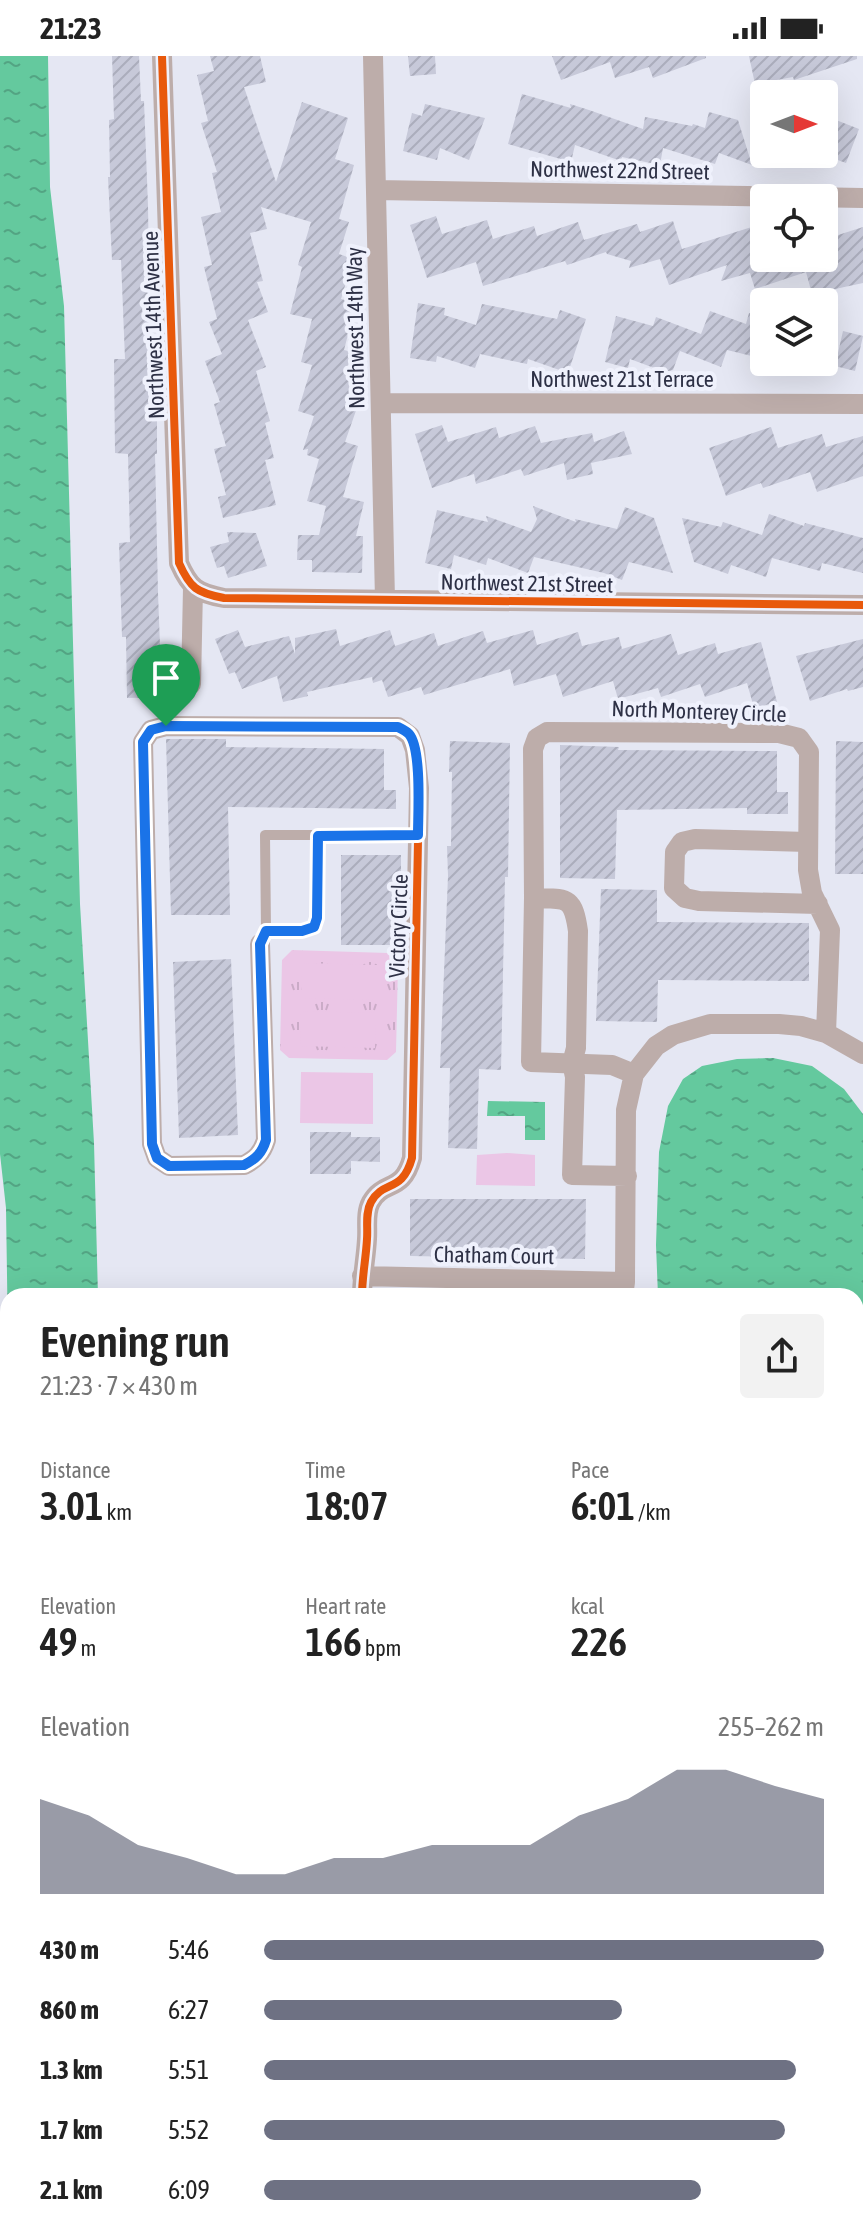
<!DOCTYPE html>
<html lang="en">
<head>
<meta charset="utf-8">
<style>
	:root { --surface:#fff; --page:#f2f2f2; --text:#222; --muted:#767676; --accent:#6e7183 }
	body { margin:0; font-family:"Asap Condensed",sans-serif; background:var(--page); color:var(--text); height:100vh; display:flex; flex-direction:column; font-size:30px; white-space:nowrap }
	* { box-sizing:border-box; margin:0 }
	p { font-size:26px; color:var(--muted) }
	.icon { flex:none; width:44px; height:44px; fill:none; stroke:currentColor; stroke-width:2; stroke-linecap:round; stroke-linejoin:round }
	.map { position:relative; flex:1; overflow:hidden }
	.details { position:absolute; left:0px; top:1232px; width:864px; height:948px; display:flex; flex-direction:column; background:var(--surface); border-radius:24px 24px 0 0; box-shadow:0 8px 32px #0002 }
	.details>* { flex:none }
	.needle { width:52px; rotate:90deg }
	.controls { position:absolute; left:750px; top:24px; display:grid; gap:16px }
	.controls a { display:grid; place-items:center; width:88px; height:88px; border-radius:8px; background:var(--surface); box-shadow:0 8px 32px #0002; font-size:40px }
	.pin { position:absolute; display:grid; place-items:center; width:68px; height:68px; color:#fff; margin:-82px -34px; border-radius:50% 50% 50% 0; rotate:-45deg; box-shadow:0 0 8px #0007 }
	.pin .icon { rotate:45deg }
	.round { display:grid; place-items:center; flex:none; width:84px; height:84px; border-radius:8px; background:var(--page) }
	.headline { display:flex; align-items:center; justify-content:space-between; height:136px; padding:0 40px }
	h1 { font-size:44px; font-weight:600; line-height:60px }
	.metrics { display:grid; grid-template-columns:repeat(3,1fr); gap:12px; height:136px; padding:8px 40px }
	.metrics div { display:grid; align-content:center }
	.metrics b { font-size:40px; font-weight:600 }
	.metrics small { font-size:22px; font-weight:400 }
	.metrics p { font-size:22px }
	.chart { height:224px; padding:16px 40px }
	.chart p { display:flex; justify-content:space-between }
	.chart svg { width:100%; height:144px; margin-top:8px; fill:var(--accent); opacity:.7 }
	ul { padding:0 40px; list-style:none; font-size:26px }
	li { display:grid; grid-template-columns:128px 96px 1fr; align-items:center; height:60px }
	li i { height:20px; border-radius:10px; background:var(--accent) }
	.status { display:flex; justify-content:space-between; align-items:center; height:56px; padding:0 40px; background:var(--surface); direction:ltr }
	.status svg { height:22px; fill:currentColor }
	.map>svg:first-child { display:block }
	.park { fill:url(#park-tufts) }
	.pitch { fill:#ebc6e6 }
	.water { fill:url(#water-ripples) }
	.building { fill:url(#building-hatch) }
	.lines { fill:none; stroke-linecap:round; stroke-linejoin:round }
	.service { stroke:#bdadaa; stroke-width:10 }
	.minor { stroke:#bdadaa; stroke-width:20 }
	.secondary { stroke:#b4a19e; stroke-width:28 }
	.cycleway-casing { stroke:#eff1fc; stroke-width:13 }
	.cycleway { stroke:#e8590c; stroke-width:8 }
	.route-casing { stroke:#fff; stroke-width:16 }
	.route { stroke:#1a73e8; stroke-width:10 }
	.labels { text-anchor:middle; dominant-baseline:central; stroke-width:8; stroke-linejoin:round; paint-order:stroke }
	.street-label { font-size:22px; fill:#2e3146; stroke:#eff1fc }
</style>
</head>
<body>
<div class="status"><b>21:23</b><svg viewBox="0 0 49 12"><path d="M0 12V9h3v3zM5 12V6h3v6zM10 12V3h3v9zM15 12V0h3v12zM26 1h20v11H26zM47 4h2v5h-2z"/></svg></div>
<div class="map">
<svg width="863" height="2180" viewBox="0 0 863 2180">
	<defs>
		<pattern id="park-tufts" width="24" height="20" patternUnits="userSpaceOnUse" patternTransform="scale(2)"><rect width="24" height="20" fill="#ebc6e6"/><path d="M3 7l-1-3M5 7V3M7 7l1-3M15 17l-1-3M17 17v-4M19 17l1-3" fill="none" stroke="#caabc7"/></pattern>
		<pattern id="water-ripples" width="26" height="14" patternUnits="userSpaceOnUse" patternTransform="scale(2)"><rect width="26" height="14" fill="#64c99e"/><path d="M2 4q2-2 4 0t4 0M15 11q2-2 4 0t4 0" fill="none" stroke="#53a483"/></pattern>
		<pattern id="building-hatch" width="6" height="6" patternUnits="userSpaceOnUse" patternTransform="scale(2)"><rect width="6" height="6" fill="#c7c9d9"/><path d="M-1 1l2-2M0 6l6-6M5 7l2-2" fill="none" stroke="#abadbc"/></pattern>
	</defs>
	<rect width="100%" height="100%" fill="#e5e7f3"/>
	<path class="park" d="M292,894L388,897L398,909L396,996L387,1004L289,1002L280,994L282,904Z
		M430,2172H539V2179L431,2180Z"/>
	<path class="pitch" d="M302,907L377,909V944L301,942Z
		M301,955L376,957L375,992L300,990Z
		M301,1016L373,1017V1068L300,1067Z
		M507,1097L535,1099V1130L476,1129L477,1099Z"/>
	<path class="water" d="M0,0H48L50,131L64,250L80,848L94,1087L98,1240H8V1286L6,1152L0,1098Z
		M773,1002L812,1010L844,1033L863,1058V1379L856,1380V1240H658L656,1189L659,1096L668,1050L683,1023L702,1010L737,1003Z
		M488,1045L545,1046V1084H525V1060H487Z
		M35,2172H133V2180H35Z"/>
	<path class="building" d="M112,0H139L141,45H144L148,150L150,285H153L155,352H157V398H155L158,537L160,590H166L167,641L127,642L126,581H122L119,487L130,486L128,398L115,397L114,303H125L121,204H112L108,121H110L109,64L114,63Z
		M210,0H260L266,26L244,31L276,126L302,46L348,62L335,103L354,109L339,163L349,166L339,198L353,203L341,243L356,247L344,294L360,298L349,343L359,346L345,386L358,390L343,441L364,446L356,480H363L362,517L312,516V504H297L298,479H319L326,450L307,445L319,403L307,399L308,393L303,394L314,360L298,355L312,309L301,306L312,263L290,258L302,211L298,209L311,166L261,151L267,173L250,177L263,225L257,226L268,256L248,264L266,311L256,315L270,365L265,367L274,402L265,404L276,449L223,462L218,441L226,439L214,393L226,390L214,348L220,346L205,305L222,298L209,266L217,263L204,211L212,209L201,161L221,156L212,117L217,116L201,67L208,65L197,19L214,15Z
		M408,0H435L436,18L410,20Z
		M552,0H706V2L653,22L649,11L615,22L610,6L561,24Z
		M749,0H857V3L794,24L793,21L755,28Z
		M522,38L571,52L570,48L589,54L643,73L645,61L692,70L693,68L705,72L709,56L738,64L752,109L719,97L715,108L663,92L660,109L622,101L621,105L575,89L571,106L508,88Z
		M425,48L485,62L469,104L440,92L437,104L403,95L412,57L422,60Z
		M836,64L859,73L846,107L824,99Z
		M436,160L442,178L487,164L493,183L534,170L537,180L578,166L584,184L637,168L640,176L673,165L682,193L758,169L764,186V202H838L832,181L863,171V227L812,238L806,216L755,233L750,217L721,225L727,209L669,229L660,203L629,212L631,205L607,198L606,196L567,209L565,205L483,230L476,206L427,222L410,169Z
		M418,247L445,252L444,259L476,269L482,248L557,263L560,254L586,263L568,317L528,303L527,308L480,298L475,312L437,300L436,306L410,302Z
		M710,255L746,268L749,257L764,260V303L727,294L721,311L680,295L673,314L665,316L630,303L628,312L605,306L616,260L653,270L656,261L701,278Z
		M843,275L863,280L855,315L835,310Z
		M442,369L448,386L496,371L499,382L535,370L541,387L592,377L594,386L624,375L632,398L591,407L593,418L567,424L564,407L524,420L521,413L476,428L474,418L432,432L415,378Z
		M771,371L778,392L822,378L826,391L863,380V420L817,436L810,416L763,432L761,427L726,440L709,392Z
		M533,450L576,466L575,463L617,473L625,451L654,462L673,517L629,506L622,524L604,517L534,501L528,517L488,502L486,509L454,499L451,513L425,507L437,454L488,466L486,460L531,476L537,463Z
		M769,458L804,470L805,467L863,482V517L822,507L820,515L772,502L766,521L731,509L728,518L694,506L682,462L721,471L723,466L762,479Z
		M227,476L256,477L267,510L228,522L224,510L217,512L210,491L229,486Z
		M336,573L340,590L390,574L395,590L434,577L438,590L483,575L487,587L533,574L537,589L578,576L582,590L619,581L622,593L671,578L678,599L715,587L718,598L761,586L777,646L754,652L747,627L705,641L700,628L661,641L658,632L618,643L613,625L563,641L556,618L514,630L510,613L424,639L421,631L388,641L382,624L373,627L372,621L307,636L308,640L283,646L277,620L242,633L235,616L229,618L215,583L238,574L245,591L289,580L295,598V582Z
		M863,583V631L848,635L847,633L810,645L796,600Z
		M166,683H226V691L384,693V734H396V753L228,751L230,859H171Z
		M450,685L510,687L508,821H505L501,1014L479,1013L477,1093L448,1092L450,1012H440L448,820L447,790H451L452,716H449Z
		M836,685L863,686V818H835Z
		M560,689L619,691L618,694L777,695V736H788V758H747V752L617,754L615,823L560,822Z
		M341,799H401V889H341Z
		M601,833L657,834V866L809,867V925L658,924L657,966L596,965Z
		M231,903L238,1079L179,1082L173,906Z
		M310,1076H351V1081H380V1106L351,1105V1118H310Z
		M410,1143H586L585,1203L410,1200Z"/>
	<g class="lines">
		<path class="service" d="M266,875H302L314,871L317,862L318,780
			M260,888L266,875L265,779H418
			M856,1438H863
			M856,1484H863
			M856,1612H863
			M856,1886H863
			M856,2101H863
			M571,2172V2180
			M842,2172V2180"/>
		<path class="minor" d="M162,0L179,507C190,532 197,537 224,542L863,549
			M373,0L385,544
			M376,134L863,142
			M381,347L863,348
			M191,628L193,532
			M808,786L695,783L682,786L675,796L674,832L685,842L699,845L818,848
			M534,842C566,843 573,839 578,875L576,992L572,1007L575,1021L572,1119L627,1120
			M260,888L266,1084C262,1097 256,1103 244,1109L169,1110L157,1102L152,1088L143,686L151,674L166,670L398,671L410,680L415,694L419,732L412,1102C402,1138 384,1123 371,1146C365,1157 368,1171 367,1183C366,1202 362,1221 362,1240
			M634,1018L612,1009L531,1006L534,842L533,693L537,682L547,676L779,677L799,682L809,696L808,814L812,837L830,874L826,977
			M362,1220L625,1226
			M623,1240L625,1226L626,1054L634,1018L656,990L673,979L710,968H779L801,970L826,977L863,998
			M263,2172V2180
			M382,2172V2180
			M416,2172V2180"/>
		<path class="secondary" d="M856,1947H863
			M0,1963H8
			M856,2006H863
			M0,2017H8"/>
		<g class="cycleway-casing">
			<path id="cycleway" d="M162,0L179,507C190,532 197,537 224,542L863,549
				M260,888L266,1084C262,1097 256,1103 244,1109L169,1110L157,1102L152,1088L143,686L151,674L166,670L398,671L410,680L415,694L419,732L412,1102C402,1138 384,1123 371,1146C365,1157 368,1171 367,1183C366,1202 362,1221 362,1240"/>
		</g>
		<use href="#cycleway" class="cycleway"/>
	</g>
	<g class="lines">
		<g class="route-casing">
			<path id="route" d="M166,670L398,671C402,673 406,675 409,678C422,693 418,758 418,779L318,780L317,862L314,871L302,875H266L260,888L266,1084C262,1097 256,1103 244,1109L169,1110L157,1102L152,1088L143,686L151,674Z"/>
		</g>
		<use href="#route" class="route"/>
	</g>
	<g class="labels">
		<g class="street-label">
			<text transform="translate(620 114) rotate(1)">Northwest 22nd Street</text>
			<text transform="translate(153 269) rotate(-92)">Northwest 14th Avenue</text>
			<text transform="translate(355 272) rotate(-91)">Northwest 14th Way</text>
			<text x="622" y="323">Northwest 21st Terrace</text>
			<text transform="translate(527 527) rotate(1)">Northwest 21st Street</text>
			<text transform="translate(699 655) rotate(2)">North Monterey Circle</text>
			<text transform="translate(398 870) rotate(-88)">Victory Circle</text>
			<text transform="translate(494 1199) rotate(1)">Chatham Court</text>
		</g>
	</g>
</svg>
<div class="controls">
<a><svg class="needle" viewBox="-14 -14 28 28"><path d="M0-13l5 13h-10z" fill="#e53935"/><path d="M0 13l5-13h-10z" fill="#767676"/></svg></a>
<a><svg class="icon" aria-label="locate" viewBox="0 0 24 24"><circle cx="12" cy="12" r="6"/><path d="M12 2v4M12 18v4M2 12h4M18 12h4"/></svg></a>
<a><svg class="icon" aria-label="layers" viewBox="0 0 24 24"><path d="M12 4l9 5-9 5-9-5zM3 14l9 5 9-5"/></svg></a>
</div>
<div class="pin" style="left:166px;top:670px;background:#1e9e55"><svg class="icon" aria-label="arrive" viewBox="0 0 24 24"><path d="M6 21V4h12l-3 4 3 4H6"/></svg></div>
<section class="details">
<div class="headline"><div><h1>Evening run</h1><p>21:23 · 7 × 430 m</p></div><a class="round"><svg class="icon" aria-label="share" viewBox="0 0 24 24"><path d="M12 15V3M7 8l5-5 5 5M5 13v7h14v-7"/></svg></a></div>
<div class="metrics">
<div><p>Distance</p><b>3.01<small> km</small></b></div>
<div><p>Time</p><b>18:07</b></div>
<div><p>Pace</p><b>6:01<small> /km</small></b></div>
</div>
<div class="metrics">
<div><p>Elevation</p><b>49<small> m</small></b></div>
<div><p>Heart rate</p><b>166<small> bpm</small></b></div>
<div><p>kcal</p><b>226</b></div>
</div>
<div class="chart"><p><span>Elevation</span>255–262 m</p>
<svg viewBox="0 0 160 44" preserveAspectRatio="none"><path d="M0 44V15L10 20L20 29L30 33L40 38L50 38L60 33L70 33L80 29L90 29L100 29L110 20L120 15L130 6L140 6L150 11L160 15V44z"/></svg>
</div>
<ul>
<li><b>430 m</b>5:46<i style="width:100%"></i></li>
<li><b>860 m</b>6:27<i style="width:64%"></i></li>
<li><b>1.3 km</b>5:51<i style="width:95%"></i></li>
<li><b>1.7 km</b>5:52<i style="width:93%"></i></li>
<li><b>2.1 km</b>6:09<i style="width:78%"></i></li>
</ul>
</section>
</div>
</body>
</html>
